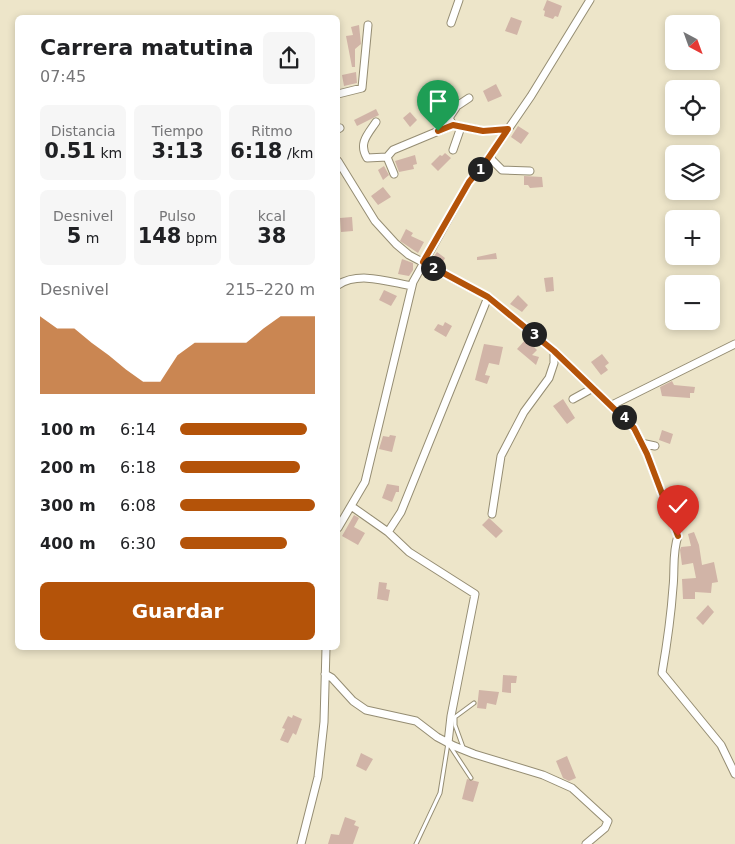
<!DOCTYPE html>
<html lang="es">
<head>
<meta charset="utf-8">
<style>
	:root { --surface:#fff; --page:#f6f6f6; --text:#202124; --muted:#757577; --accent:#b45309 }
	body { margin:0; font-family:"DejaVu Sans",sans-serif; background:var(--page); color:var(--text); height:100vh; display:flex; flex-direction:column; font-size:19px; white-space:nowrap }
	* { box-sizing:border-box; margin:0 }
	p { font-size:16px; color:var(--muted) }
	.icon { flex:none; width:28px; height:28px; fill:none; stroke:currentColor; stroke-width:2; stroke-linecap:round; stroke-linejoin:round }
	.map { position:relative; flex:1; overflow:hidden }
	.panel { position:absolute; left:15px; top:15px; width:325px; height:635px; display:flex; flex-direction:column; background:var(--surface); border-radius:8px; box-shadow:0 2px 8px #0003 }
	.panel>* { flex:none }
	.needle { width:32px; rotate:139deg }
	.buttons { position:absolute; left:665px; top:15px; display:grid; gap:10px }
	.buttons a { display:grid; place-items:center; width:55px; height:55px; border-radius:8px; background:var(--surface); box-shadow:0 2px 8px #0003; font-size:25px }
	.pin { position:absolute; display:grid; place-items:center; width:42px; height:42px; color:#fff; margin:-51px -21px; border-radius:50% 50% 50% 0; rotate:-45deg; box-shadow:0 0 5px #0007 }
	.pin .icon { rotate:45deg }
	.km { position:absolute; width:25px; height:25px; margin:-12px; border-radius:50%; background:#222; color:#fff; font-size:14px; line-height:25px; text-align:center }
	.round { display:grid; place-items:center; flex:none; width:52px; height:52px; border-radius:8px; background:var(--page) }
	.summary { display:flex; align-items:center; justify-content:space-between; height:85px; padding:0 25px }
	h1 { font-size:22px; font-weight:600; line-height:38px }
	.stats { display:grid; grid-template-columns:repeat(3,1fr); gap:8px; height:85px; padding:5px 25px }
	.stats div { display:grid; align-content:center; border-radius:8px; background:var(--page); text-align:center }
	.stats b { font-size:21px; font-weight:600 }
	.stats small { font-size:14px; font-weight:400 }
	.stats p { font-size:14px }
	.chart { height:140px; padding:10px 25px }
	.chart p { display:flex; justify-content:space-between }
	.chart svg { width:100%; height:90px; margin-top:5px; fill:var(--accent); opacity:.7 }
	.primary-button { display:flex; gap:10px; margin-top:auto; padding:10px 25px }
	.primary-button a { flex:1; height:58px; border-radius:8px; background:var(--accent); color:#fff; font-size:20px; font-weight:600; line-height:58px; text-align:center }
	ul { padding:0 25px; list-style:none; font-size:16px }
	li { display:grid; grid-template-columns:80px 60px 1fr; align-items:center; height:38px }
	li i { height:12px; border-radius:6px; background:var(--accent) }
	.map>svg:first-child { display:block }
	.building { fill:#d1b4a7 }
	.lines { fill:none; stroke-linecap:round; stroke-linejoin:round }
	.lane-casing { stroke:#958d73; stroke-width:5 }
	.street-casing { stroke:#958d73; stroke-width:9 }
	.lane { stroke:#fff; stroke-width:3 }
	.street { stroke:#fff; stroke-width:7 }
	.route-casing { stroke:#fff; stroke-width:10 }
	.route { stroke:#b45309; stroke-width:6 }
</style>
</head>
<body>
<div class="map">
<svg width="735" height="844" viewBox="0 0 735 844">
	<rect width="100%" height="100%" fill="#ede5c9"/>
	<path class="building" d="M547,0L562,6L558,17L555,16L553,19L544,16L545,11L543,10Z
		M511,17L522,21L517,35L505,31Z
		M359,25L361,44L355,49V67H352L346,36L353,35L351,27Z
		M356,72L357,83L344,86L342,75Z
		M496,84L502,96L488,102L483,91Z
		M376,109L379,115L357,126L354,120Z
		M410,112L417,120L410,127L403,118Z
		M518,126L529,133L521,144L511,137Z
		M445,153L451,158L438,171L431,164L440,155L442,156Z
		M415,155L417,164L413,165L414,169L399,172L395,161Z
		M384,166L389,175L383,180L378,170Z
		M524,176L542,177L543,187L530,188L528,185H524Z
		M383,187L391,197L378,205L371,196Z
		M352,217L353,231L341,232L340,218Z
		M406,229L413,233L411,236L424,242L418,253L400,241Z
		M437,252L445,258L442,264L432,259Z
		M496,253L497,259L477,260V257Z
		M402,259L413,263V270L409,276L398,274Z
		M553,277L554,291L546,292L544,278Z
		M384,290L397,296L391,306L379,300Z
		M518,295L528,305L522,312L510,304Z
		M445,322L452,326L446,337L434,330L438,324L443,326Z
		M526,339L537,350L532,355L539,357L536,365L517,349Z
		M484,344L503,347L499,365L489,363L485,375L490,376L487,384L475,380Z
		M602,354L609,363L605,366L608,370L601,375L591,362Z
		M672,381L674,385L695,387L694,393H690V398L662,396L660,387Z
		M563,399L575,418L567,424L553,406Z
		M662,430L673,434L670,444L659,440Z
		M390,435L396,436L392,452L379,449L383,436L389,437Z
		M387,484L399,486V492H396L392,502L382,498Z
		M354,515L359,518L354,527L365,533L358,545L342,536Z
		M489,518L503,531L496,538L482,525Z
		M694,532L699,545L702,565L714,562L718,582L712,583L711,593L695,592V599H683L682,579L696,578L693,563L682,565L680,550L681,547L691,546L688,534Z
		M379,582L387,583L386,589L390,590L388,601L377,599Z
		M708,605L714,612L703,625L696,618Z
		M503,675L517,676L516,683H511V693L502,692Z
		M479,690L499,692L496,705L487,703L486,709L477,708Z
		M293,715L302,719L296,735L293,733L288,743L280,740L285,729L282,728L288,716L292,718Z
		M361,753L373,759L366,771L356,766Z
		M567,756L576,778L569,781L563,778L556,761Z
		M467,779L479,782L473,802L462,799Z
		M345,817L356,821L354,825L359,827L353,844H328L331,834L339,835Z"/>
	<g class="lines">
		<g class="lane-casing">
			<path id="lane" d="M463,747L455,725V717L474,703
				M416,844L440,793L448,743L471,778"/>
		</g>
		<g class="street-casing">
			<path id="street" d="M451,23L459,0
				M338,94L362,88L368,25
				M469,98L457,106L449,118L453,125L483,131L508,129
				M376,122C368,134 358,143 367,158L387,157
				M338,129L340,128
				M453,150L461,127
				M490,155L492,160L502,170L530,171
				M338,161L375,221L396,244L409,255L488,297L554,351L634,428L647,454L678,536C672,553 675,570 673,587C671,616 667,644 662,673L721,745L735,774
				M394,174L387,157L393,150L453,125
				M338,285C359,271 389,282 412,286
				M573,399L593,388
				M612,405L735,344
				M641,443L655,446
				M351,506L388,532L409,552L475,594L451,716L448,743
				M492,514L501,456L524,412L549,378L554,363V351
				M338,528L365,482L413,282L469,182L487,160L531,96L590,0
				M388,532L401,512L488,297
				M325,674L332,678L353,701L366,710L416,721L437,737L454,746L474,754L543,775L572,788L608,821L605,828L586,844
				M301,844L318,777L324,722L326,648"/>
		</g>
		<use href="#lane" class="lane"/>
		<use href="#street" class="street"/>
	</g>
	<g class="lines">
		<g class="route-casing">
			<path id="route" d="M438,131L453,125L483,131L508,129L487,160L469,182L423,262L488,297L554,351L634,428L647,454L678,536"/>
		</g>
		<use href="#route" class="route"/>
	</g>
</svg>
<div class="buttons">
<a><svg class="needle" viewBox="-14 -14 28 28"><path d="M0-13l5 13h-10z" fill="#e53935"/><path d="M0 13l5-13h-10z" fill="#757577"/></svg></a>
<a><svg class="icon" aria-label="locate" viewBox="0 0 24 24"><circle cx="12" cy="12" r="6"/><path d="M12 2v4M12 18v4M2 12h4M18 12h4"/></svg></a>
<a><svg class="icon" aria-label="layers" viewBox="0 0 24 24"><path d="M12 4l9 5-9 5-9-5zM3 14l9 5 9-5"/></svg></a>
<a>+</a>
<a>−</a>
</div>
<div class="pin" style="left:438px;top:131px;background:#1e9e55"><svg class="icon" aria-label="arrive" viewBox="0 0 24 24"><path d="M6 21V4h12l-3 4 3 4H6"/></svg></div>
<div class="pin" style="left:678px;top:536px;background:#d93025"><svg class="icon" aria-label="check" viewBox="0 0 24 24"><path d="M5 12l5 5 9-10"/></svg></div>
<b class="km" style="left:480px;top:169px">1</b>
<b class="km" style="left:433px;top:268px">2</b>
<b class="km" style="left:534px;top:334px">3</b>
<b class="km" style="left:624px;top:417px">4</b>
<section class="panel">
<div class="summary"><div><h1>Carrera matutina</h1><p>07:45</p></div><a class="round"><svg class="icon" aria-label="share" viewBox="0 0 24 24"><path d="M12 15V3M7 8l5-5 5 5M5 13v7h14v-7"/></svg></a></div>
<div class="stats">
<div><p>Distancia</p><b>0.51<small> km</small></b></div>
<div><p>Tiempo</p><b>3:13</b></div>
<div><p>Ritmo</p><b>6:18<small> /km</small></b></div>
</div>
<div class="stats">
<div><p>Desnivel</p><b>5<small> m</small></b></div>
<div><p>Pulso</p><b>148<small> bpm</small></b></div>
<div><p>kcal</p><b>38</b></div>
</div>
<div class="chart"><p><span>Desnivel</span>215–220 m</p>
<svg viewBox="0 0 160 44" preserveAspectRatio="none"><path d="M0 44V6L10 12L20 12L30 19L40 25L50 32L60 38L70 38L80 25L90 19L100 19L110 19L120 19L130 12L140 6L150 6L160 6V44z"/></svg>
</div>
<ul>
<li><b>100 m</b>6:14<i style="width:94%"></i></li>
<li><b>200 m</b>6:18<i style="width:89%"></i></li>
<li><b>300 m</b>6:08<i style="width:100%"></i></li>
<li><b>400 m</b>6:30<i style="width:79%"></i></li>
</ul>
<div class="primary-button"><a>Guardar</a></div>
</section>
</div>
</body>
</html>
